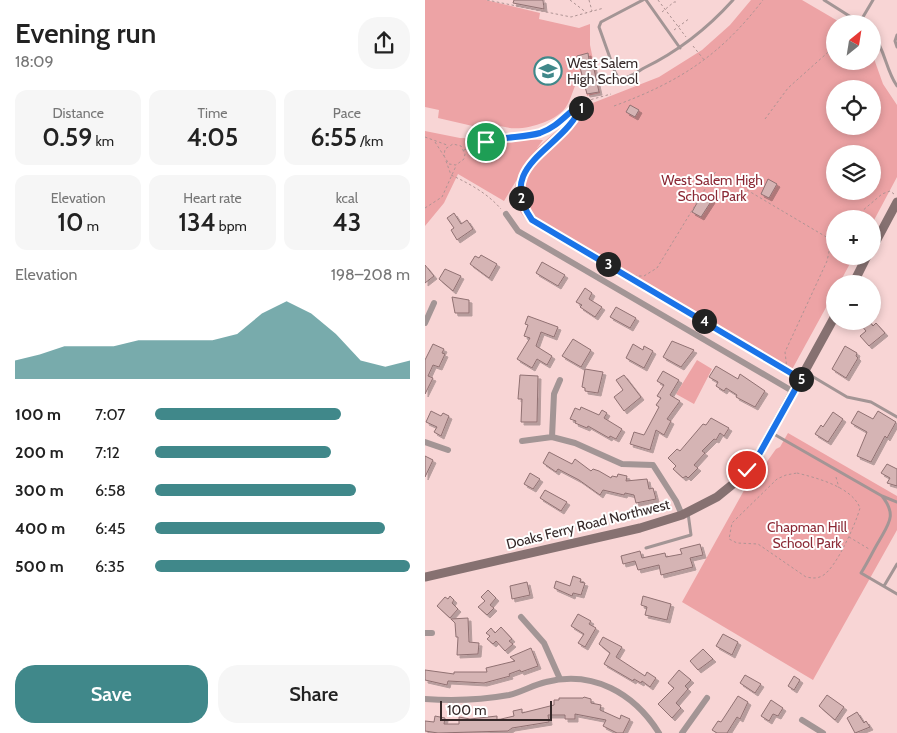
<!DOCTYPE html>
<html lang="en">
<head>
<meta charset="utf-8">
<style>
	:root { --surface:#fff; --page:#f6f6f6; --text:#222; --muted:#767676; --accent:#40888a }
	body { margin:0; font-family:Cabin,sans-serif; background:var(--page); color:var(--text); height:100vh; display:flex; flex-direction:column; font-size:19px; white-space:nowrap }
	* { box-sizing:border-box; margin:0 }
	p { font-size:16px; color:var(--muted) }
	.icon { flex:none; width:28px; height:28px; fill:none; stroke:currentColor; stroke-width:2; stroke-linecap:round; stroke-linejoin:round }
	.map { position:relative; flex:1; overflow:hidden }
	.panel { display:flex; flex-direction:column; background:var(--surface); width:425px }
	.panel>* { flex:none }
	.needle { width:32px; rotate:30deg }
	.fabs { position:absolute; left:401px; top:15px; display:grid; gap:10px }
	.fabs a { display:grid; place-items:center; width:55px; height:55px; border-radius:50%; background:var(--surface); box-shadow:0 2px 8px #0003; font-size:25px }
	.scale { position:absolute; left:15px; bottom:12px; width:112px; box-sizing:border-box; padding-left:5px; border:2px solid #352828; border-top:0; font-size:14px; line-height:18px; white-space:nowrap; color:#352828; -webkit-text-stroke:4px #fff; paint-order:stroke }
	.pin { position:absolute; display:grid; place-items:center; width:42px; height:42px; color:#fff; margin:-21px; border:2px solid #fff; border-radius:50%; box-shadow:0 1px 5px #0007 }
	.km { position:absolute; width:25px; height:25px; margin:-12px; border-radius:50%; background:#222; color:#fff; font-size:14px; line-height:25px; text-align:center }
	.round { display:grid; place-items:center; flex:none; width:52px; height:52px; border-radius:20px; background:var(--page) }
	.headline { display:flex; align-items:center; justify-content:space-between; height:85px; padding:0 15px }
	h1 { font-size:28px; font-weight:600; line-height:38px }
	.stats { display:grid; grid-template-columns:repeat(3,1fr); gap:8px; height:85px; padding:5px 15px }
	.stats div { display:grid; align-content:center; border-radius:12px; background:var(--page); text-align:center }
	.stats b { font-size:25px; font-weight:600 }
	.stats small { font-size:14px; font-weight:400 }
	.stats p { font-size:14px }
	.chart { height:140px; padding:10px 15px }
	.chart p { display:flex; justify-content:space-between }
	.chart svg { width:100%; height:90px; margin-top:5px; fill:var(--accent); opacity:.7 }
	.button { display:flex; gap:10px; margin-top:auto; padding:10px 15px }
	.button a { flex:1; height:58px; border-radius:20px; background:var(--accent); color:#fff; font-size:20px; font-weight:600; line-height:58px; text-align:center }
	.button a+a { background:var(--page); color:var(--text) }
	ul { padding:0 15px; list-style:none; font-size:16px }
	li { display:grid; grid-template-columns:80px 60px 1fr; align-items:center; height:38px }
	li i { height:12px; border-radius:6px; background:var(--accent) }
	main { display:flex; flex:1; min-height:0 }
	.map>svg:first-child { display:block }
	.green { fill:#eda3a5; fill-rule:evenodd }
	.building { fill:#d5b4b4; stroke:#907172; filter:url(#shadow) }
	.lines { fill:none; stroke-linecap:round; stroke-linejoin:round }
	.path { stroke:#af9494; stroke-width:1; stroke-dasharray:2.5 2.5; stroke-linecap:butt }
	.service { stroke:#a39595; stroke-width:3 }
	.minor { stroke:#a39595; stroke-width:6 }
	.secondary { stroke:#867171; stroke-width:9 }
	.route-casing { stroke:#fff; stroke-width:10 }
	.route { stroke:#1a73e8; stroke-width:6 }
	.labels { text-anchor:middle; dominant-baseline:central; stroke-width:4; stroke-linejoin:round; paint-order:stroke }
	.poi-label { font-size:14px; fill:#352828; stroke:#fff; text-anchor:start }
	.park-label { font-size:14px; fill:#8b2935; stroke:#fff }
	.street-label { font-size:14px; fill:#352828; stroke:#fff }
</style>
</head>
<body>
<main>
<section class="panel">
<div class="headline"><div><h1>Evening run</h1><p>18:09</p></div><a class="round"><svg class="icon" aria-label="share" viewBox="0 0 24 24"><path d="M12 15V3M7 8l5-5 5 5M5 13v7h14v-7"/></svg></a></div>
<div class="stats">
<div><p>Distance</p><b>0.59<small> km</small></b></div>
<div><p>Time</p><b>4:05</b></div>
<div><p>Pace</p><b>6:55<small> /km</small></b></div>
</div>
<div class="stats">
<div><p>Elevation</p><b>10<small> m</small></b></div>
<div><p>Heart rate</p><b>134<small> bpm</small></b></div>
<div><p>kcal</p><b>43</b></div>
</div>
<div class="chart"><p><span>Elevation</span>198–208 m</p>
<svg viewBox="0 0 160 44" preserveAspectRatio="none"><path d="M0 44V35L10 32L20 28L30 28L40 28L50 25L60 25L70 25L80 25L90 22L100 12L110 6L120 12L130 22L140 35L150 38L160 35V44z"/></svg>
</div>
<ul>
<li><b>100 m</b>7:07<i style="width:73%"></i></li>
<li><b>200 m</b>7:12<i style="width:69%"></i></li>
<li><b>300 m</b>6:58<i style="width:79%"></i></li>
<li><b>400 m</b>6:45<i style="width:90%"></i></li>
<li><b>500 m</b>6:35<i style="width:100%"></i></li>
</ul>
<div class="button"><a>Save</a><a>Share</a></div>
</section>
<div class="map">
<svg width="472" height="733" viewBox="0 0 472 733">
	<defs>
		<filter id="shadow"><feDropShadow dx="3" dy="3" stdDeviation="0" flood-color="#0004"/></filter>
	</defs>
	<rect width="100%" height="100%" fill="#f8d5d5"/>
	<path class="green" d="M0,0H61L115,13L114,19L154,28L165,24V45L175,93L162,96L159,84L150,86C147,93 145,101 141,107C131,122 97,132 80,127C77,127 71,124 66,124L65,130L13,118L14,110L0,107Z
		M326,0H377L418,24H410V61H448V56L458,84L472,105V177L448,222V219H410V256H429L414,284H410V291L364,375L104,222C90,209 89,198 91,181L79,201L33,174L19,203L0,226V131L35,138L118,140L112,148L160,106L234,77L277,50L305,25ZM410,89H448V126H410ZM410,154H448V191H410Z
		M272,360L287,369L269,404L251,394Z
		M363,433L472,496V530L388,680L257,602L322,485L341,463L351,449L355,447Z"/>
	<path class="building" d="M89,0H118L119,9L88,3Z
		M163,53L164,60H167L174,92L162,94L152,56Z
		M205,105L214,110L210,117L201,112Z
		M343,179L352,184L344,198L336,194Z
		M277,194L287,200L276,217L267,212Z
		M29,213L36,224L42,220L48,229L32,240L26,230L29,228L22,218Z
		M56,255L72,264L64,278L45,264L50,256L54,258Z
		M117,262L140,275L133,286L111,273Z
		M0,265L9,276L0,283Z
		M20,269L36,276L28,291L14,279Z
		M160,288L167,293L164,299L177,307L170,317L155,307L157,305L151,302Z
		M27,297L44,300V313H30Z
		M191,307L211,318L205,328L185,317Z
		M103,316L133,327L129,337L116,332L111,346L127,356L122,365L112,359L107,368L92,359L105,338L99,336L103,325L100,324Z
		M441,321H444L448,326L451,323L460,333L444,346L435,336L441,331L436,325Z
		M148,339L166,350L156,367L137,356Z
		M247,341L269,350L256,367L238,357Z
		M8,344L19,349L17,353L20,354L14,367L8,365L3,376L8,378L0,394V360Z
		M208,344L218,350L219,346L228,351L219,368L201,358Z
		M420,346L432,353L431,356L433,358L421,378L407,369Z
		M291,366L313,379L315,374L340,391L330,407L311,397L312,395L301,388L299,391L291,386L293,382L284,377Z
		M160,369L178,372L173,393L160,391V388L157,387Z
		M238,371L254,380L245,395L255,401L242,419L246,421L239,435L231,430L225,450L205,444L209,432L219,435L234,407L231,405L236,398L232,396L239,385L232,381Z
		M95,375L113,376L112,422H96L97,399H93Z
		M199,375L216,397L199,411L189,397L198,390L191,380Z
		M156,407L174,415L177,410L182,413L179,418L197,429L191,439L185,436L184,438L163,426L162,428L150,423L151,421L145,419L150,408L155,410Z
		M6,411L16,416L18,413L24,416L16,436L9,432L12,427L1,422Z
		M433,411L448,419L453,411L471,422L462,438L460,436L446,462L432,456L442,432L426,423Z
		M408,412L418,419L403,442L390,434L396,425L398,427Z
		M286,418L304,428L299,436L295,433L291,440L289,439L277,451L280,453L269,465L273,468L263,478L261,476L258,478L248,469L251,466L243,458L252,449L255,451L278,424L281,425Z
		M124,452L147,464L150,459L166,471L168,469L174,471L186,478L187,476L192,477L193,474L202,476L201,481L222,479L224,489L228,488L231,499L211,503L209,495L200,493L199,495L178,490L175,495L154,480L133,469L131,472L118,463Z
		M0,456L8,460L0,477Z
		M462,464L472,469V486L462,483L465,478L456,473Z
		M105,473L115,479L108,489L99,484Z
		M120,490L142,502L136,511L115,498Z
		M275,544L278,555L265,558L268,567L236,575L234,565L213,570L210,561L198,564L196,556L215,551L217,558L240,553L241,557L257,554L255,549Z
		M148,576L156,579L155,582L160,583L156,595L148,593L147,596L129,588L131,581L145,586Z
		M102,582L105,595L87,599L85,586Z
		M63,590L71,598L65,605L69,608L62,615L53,607L60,601L56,597Z
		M25,596L29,600L27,603L33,609L25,618L12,606L20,597L23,599Z
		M218,596L246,604L242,620L220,615L222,607L216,605Z
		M153,614L166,621L164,624L171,628L160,647L153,643L159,634L146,626Z
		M43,618L44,642L54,643L53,654L32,655L33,637H31L30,623L26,619Z
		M76,627L87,639L84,641L88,644L80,651L71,641L68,644L62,639L65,636L61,633L66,628L70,633Z
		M298,634L313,642L307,655L291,646Z
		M178,637L197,647L191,657L220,676L222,672L231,678L225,687L217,681L216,683L209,679L208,681L179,664L185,653L174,644Z
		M106,648L113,666L96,672L95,670L84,674L85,676L59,683L23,681L22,685L0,680V670L29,674V672H62L61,668L90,661L85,657Z
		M278,649L288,659L273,670L265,661Z
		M254,670L266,680L260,686L263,689L251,703L256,708L247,718L233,704L249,688L243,683Z
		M320,675L336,684L330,693L315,683Z
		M369,676L375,680L369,690L363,686Z
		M402,695L419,707L410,720L394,706Z
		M313,696L323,702L315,719L312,717L302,733H292L287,730L293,721L296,722L300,716Z
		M159,697L166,699V703L176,705L175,710L195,719L196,715L205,719L198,733H192L178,726L181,720L150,714V719H140V715H123L124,722L87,728L83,731L13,733L0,731V721L9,722L10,716L20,718L19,724H34V717L45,719L72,716V720L89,716L88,711L97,709V713L129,705V700H134V698H158Z
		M346,700L358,708L353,716L348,714L344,721L336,716Z
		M432,712L439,723L441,721L445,727L430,733L422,718Z"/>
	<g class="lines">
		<path class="path" d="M62,0L146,17L179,8
			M119,0V11
			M145,0L162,13
			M164,0L167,11
			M233,0L261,37
			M237,12L249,2H253
			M249,30L265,18
			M268,46L280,61
			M157,103L148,122L100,171L95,182L94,194L107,220L203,276H219L232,268L291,171
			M189,106C254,82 295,56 338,0
			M340,119L363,88L410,46
			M0,137L22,145
			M10,142L19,156L20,149L28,144L36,146L40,154L39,159L31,165L24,164L19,156
			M39,150L74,138L115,133L136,122L161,101L186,94
			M21,161L26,175C45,184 62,193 76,209
			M322,190L403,238L410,226
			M0,208L17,197L31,166
			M416,219L436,212L457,194L465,191L469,194
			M204,276L366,373
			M362,369L360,352L402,261L404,252L403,238
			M372,473C392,478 427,487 435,508C431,523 411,569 397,576C391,579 387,578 381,577L333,544L312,543L304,539L307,523L352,479L361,475Z
			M411,477L414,488
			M424,537L444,549"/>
		<path class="service" d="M218,0L176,22L174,27L190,72L194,79C203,79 212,72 219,68C254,51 282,29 308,0
			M221,0L255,48
			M399,0L437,24
			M435,22L448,0
			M448,34C460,50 461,70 472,86
			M472,35L470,41L472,47
			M380,372L422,397L446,402L472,417
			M347,433L457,496C472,515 464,523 454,541C448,551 443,562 436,573L472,594
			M457,496L472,502
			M221,548L266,535L263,513
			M459,586L472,564"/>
		<path class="minor" d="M81,214L93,231L369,392
			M0,323L9,303
			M127,437L129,394L135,380
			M97,441L127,437L150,443L197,464L228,465L251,501L257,515
			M0,442L23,450
			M96,617L119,643L135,679
			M0,633H7
			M0,699C28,701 56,700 84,695C97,692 108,685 121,682C168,670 209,693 234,733
			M377,720L398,733
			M257,733L282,698"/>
		<path class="secondary" d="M448,247L472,202
			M428,284L442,256
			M0,577L215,528L257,515L292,497L308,484L332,458L410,316"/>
	</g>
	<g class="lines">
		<g class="route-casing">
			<path id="route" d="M61,142C79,136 98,138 115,133C133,127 143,112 157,103C143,149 67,162 107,220L376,379L332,458L322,470"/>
		</g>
		<use href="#route" class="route"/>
	</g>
	<defs>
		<g id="school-ring" transform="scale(1.4375)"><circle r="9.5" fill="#fff" stroke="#40888a" stroke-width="1.5"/><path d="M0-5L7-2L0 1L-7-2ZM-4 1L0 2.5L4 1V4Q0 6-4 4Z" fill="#40888a"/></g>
	</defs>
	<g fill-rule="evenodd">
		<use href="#school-ring" x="123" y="71"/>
	</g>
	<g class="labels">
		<g class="poi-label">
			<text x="142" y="63">West Salem<tspan x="142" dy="16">High School</tspan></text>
		</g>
		<g class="park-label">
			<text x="287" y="180">West Salem High<tspan x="287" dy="16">School Park</tspan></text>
			<text x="382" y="527">Chapman Hill<tspan x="382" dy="16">School Park</tspan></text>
		</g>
		<g class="street-label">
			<text transform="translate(163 524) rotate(-14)">Doaks Ferry Road Northwest</text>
		</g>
	</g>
</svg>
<div class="fabs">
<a><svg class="needle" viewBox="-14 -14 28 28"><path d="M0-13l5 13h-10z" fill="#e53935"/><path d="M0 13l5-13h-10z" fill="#767676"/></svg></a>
<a><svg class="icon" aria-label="locate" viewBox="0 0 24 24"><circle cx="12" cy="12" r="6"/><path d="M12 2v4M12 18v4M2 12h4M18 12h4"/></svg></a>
<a><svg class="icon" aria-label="layers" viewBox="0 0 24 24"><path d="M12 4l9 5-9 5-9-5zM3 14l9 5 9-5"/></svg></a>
<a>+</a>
<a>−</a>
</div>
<div class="scale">100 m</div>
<div class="pin" style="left:61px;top:142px;background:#1e9e55"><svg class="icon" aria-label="arrive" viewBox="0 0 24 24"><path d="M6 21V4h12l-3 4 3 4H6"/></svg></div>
<div class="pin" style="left:322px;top:470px;background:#d93025"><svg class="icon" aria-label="check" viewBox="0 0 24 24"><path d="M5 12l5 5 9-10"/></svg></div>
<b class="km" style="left:156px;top:108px">1</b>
<b class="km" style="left:96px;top:198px">2</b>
<b class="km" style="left:183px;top:264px">3</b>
<b class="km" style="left:279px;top:321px">4</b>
<b class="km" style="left:376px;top:379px">5</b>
</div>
</main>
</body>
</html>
